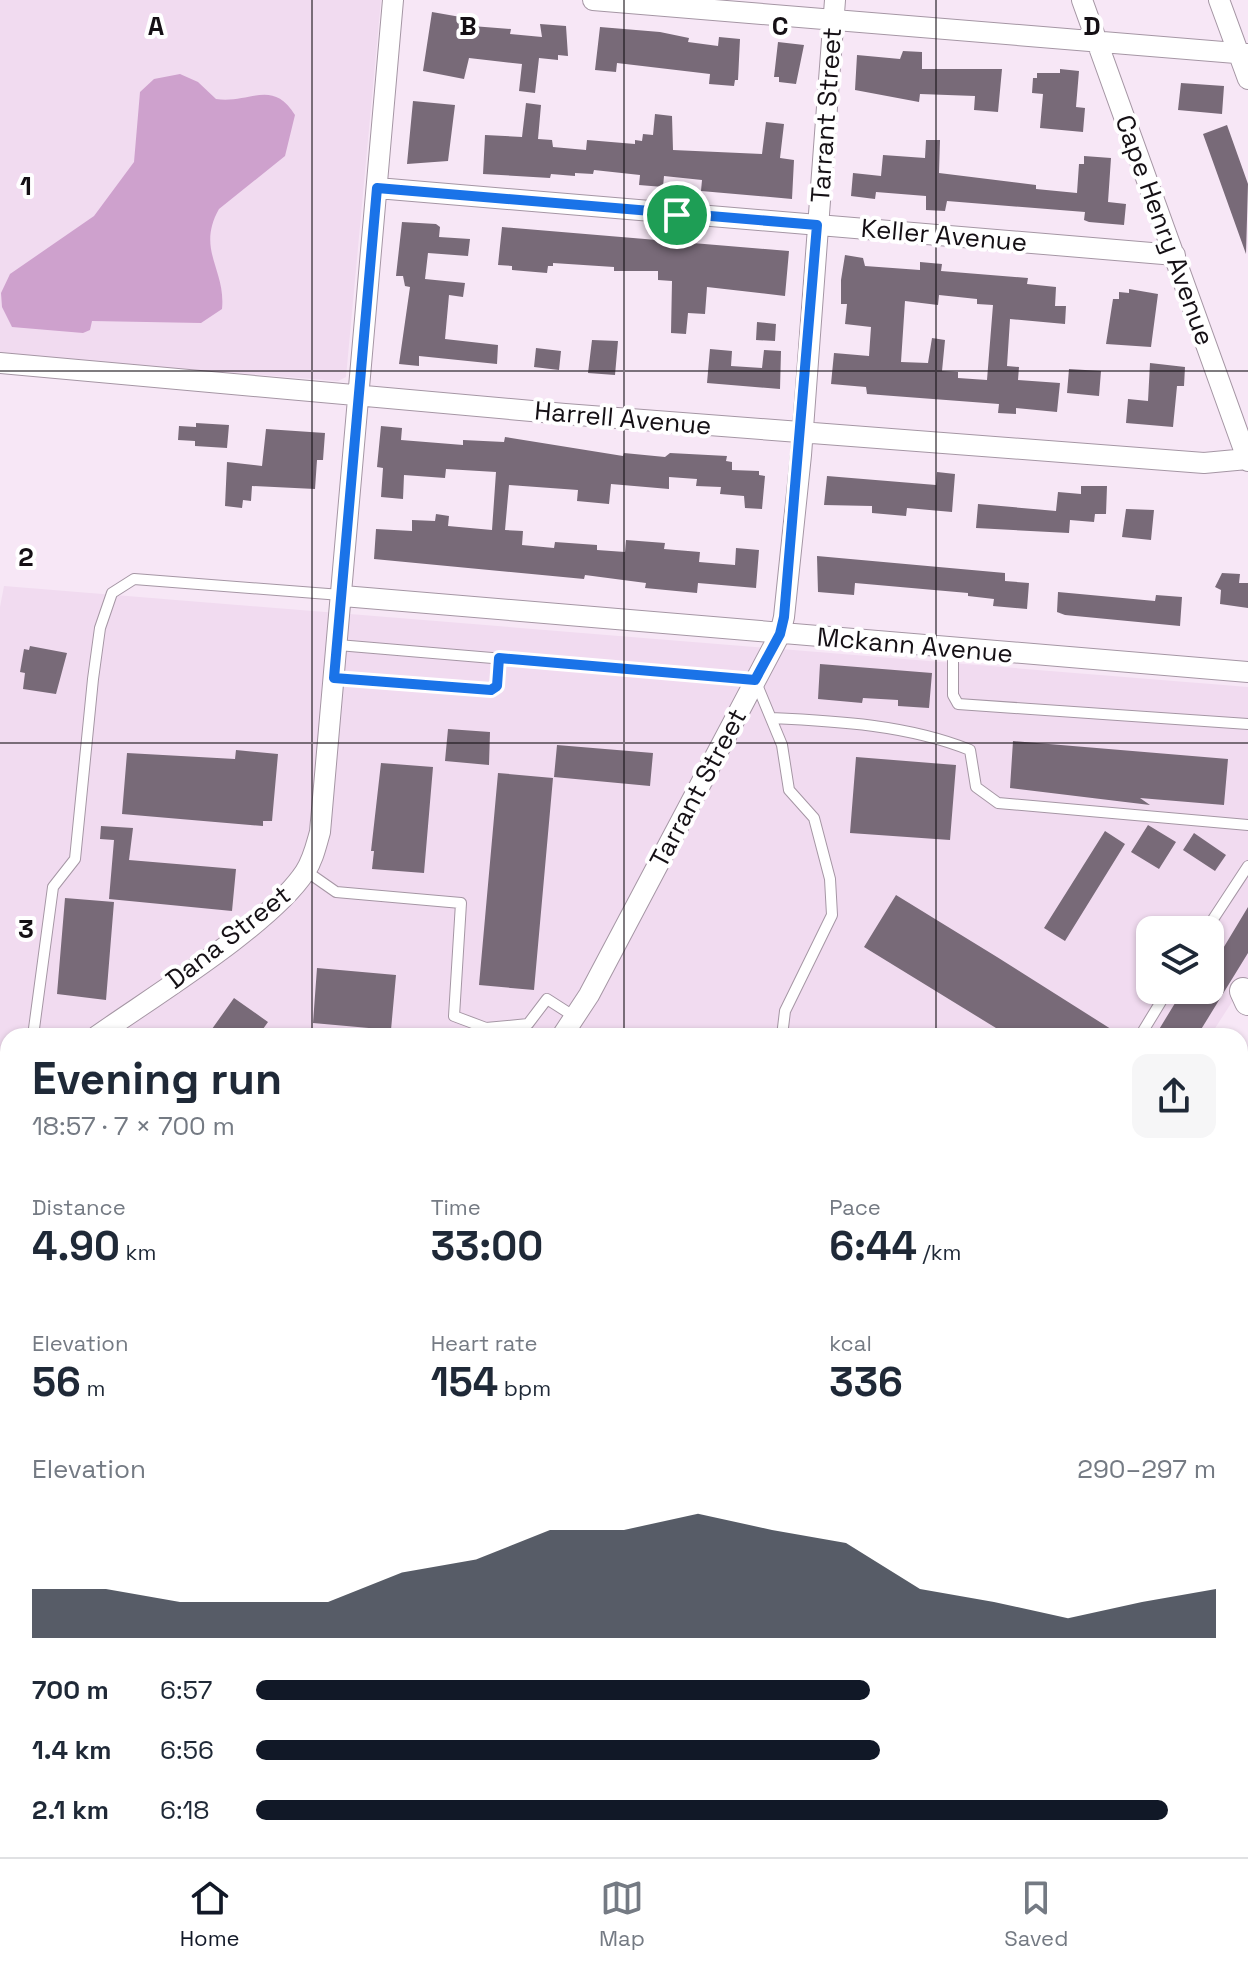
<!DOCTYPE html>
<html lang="en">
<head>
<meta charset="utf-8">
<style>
	:root { --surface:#fff; --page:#f6f6f7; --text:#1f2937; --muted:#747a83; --line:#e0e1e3; --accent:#111827 }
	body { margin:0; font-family:"Space Grotesk",sans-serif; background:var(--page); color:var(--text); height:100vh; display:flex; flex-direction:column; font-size:30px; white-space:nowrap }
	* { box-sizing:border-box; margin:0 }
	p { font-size:26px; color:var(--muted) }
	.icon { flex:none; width:44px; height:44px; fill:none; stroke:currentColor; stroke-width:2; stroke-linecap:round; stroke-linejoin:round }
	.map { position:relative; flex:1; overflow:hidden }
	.sheet { position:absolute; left:0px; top:1028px; width:1248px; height:830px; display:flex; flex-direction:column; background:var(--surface); border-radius:24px 24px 0 0; box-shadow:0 2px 6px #0004 }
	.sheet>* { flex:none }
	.fabs { position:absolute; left:1136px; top:916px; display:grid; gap:16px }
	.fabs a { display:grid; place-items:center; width:88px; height:88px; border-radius:16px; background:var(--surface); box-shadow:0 2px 6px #0004; font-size:40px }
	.pin { position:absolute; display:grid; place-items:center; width:68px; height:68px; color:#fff; margin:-34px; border:4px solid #fff; border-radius:50%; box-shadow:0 2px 8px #0007 }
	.round { display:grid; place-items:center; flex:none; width:84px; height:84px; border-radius:16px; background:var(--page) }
	.summary { display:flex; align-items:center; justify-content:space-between; height:136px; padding:0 32px }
	h1 { font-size:44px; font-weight:800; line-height:60px }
	.stats { display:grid; grid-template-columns:repeat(3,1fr); gap:12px; height:136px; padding:8px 32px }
	.stats div { display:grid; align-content:center }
	.stats b { font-size:40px; font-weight:800 }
	.stats small { font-size:22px; font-weight:400 }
	.stats p { font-size:22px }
	.chart { height:224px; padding:16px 32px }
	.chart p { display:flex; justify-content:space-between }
	.chart svg { width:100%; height:144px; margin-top:8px; fill:var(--accent); opacity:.7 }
	ul { padding:0 32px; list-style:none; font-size:26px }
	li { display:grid; grid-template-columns:128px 96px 1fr; align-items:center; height:60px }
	li i { height:20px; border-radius:10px; background:var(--accent) }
	.dock { display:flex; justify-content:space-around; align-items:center; height:112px; border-top:2px solid var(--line); background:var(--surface); font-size:22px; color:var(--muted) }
	.dock a { display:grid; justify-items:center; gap:4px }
	.dock .active { color:var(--accent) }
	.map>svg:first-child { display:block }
	.built { fill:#f1dbf0; fill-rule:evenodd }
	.green { fill:#ecc2eb }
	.water { fill:#cea1cd }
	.building { fill:#786a78; fill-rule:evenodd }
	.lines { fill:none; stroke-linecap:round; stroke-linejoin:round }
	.service-casing { stroke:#a596a4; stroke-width:12 }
	.minor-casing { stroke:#a596a4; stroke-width:22 }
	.tertiary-casing { stroke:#a596a4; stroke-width:28 }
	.service { stroke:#fff; stroke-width:10 }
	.minor { stroke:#fff; stroke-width:20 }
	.tertiary { stroke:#fff; stroke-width:26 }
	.rail { stroke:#352e35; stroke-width:5; stroke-dasharray:10 10; stroke-linecap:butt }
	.route-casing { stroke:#fff; stroke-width:16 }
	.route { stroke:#1a73e8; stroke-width:10 }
	.grid { fill:none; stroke:#151015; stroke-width:2; stroke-opacity:0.55 }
	.labels { text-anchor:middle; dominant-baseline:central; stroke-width:8; stroke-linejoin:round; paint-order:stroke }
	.street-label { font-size:26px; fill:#151015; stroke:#fff }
	.grid-label { font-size:26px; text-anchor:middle; font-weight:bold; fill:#151015; stroke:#fff; stroke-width:8; stroke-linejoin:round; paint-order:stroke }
</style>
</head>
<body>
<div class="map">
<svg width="1248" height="1857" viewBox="0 0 1248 1857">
	<rect width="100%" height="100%" fill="#f7e7f6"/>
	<path class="built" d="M0,0H381L346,377L338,381L0,355Z
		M4,586L1248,687V977L1210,1036H8V1330L0,1329V607ZM1150,930H1210V990H1150Z"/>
	<path class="green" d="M1240,1340L1248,1343V1550L1240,1568Z
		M0,1490L8,1491V1850H1126L1129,1857H0Z"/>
	<path class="water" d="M180,74L198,82L216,99C250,104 272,78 295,115L285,156L219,209C196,250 226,269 222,309L201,323L92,321L90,330L83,333L12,327L2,307L1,293L10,274L94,216L134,162L140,92L154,79Z
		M8,1410V1459L0,1457V1412Z"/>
	<path class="building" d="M432,12L472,19V26L511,29L510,34L542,37L540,24L566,26L568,56L558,55V60L539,58L535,93L519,91L522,64L469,58L464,79L423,71Z
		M600,27L660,32L689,38L688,42L718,46L719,37L740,39L738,80H735L734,86L709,84L710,74L617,63L616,72L595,70Z
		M778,42L804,45L796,84L779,82V77H774Z
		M903,51L922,52V69H1002L998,112L974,110L975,96L920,94L919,102L855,90L857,55L900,59Z
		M1060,69L1079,71L1076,107L1085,108L1083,132L1040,128L1043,94L1032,93L1033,78H1037V73H1060Z
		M1181,83L1224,86L1222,114L1178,110Z
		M413,101L455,105L448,161L407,164Z
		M526,103L541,105L538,139L552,140L553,147L586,150L587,140L635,144V140L642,141L643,134L653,135L655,114L672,116L673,150L762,154L766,122L784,124L780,158L794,160L792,199L701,191L702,180L664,176L663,187L639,185L640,175L594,170L593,174L575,173V176L551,174L550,178L483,174L485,135L522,137Z
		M1227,125L1248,184L1246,254L1203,134Z
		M926,140H940L939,173L1036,185V189L1077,193L1079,164H1084V156L1111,158L1108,202L1126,204L1124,225L1089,222L1084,220L1085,212L947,201L945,211L926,210V196L876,192L875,199L851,196L853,173L881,176L883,155L925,158Z
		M402,222L436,224L440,227L439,237L470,239L468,256L428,253L425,279L465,283L463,297L449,295L445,339L498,345L497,364L419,356V366L399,364L410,287L405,286L403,276H396Z
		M502,227L789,251L785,296L707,287L705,314L688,313L686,334L671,333L672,281L658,280V271H614V267L553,263V266H548L547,273L512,270V266L498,265Z
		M845,255L863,258L865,266L920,270V262L942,264L941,271L1028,278L1027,284L1056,287L1055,306H1066L1065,324L1010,319L1007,366L1019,367L1018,380L1060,383L1057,412L1016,408V414L998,413L999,404L867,394L866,387L831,384L834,353L869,356L871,327L845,324L847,304H841V280ZM939,295L977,299V304L993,305L987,380L958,378V372L942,371L945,340L932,338L928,363L901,362L905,301L938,305Z
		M1129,289L1158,294L1151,347L1106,344L1113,299H1119V292L1129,293Z
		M757,322L776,324L775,341L756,340Z
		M592,340L618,341L615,375L588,373Z
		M536,348L561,351L559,370L534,367Z
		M710,349L732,351L731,366L762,368L764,350L781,351L780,389L707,383Z
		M1150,363L1185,367L1184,386H1177L1173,427L1126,423L1128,399L1148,401Z
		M1069,369L1101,371L1099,396L1067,393Z
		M196,423L229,425L227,448L195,446V441L178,440L179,426L196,427Z
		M381,426L402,428L401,440L463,445V440L504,442L505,437L623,456L624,453L665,457L670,453L727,456L726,461L732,462V470L759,471V475L765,476L762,509L745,508L744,496L720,494L721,487L696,486L697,479L669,477V489L611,484L609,504L577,501L578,490L509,485L505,530L523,531L522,545L554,548L555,542L597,545V550L625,552L626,540L665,543L664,549L700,552L699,562L735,565L736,548L759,550L756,588L698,583L697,593L645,588L646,583L585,575L584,579L374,559L376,529L412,531V520L435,521L436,514L449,516L448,526L492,530L496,472L446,469L445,478L404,475L403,499L381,497L383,468L377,467Z
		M266,429L325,433L323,460H317L315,489L252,486L251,501L243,500L242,508L225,506L227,462L262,466Z
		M937,472L955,474L952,512L907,508L906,516L872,513V506L824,505L827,476L936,485Z
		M1081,486H1107L1106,514H1095L1094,522L1070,520L1069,533L976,528L978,504L1056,511L1058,492L1081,494Z
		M1126,509L1154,510L1151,540L1122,537Z
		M817,556L1005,573V581L1029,583L1027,609L993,606L994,599L968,596V593L855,583L854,595L818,592Z
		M1222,573L1240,574L1239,583H1248V608L1220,604L1221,590L1215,587Z
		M1058,592L1155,601L1156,595L1182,597L1180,626L1065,615L1057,612Z
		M30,646L67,653L56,694L23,689L25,673L20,672L24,649L29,650Z
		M820,664L932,673L929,708L898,706V700L863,698L862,703L818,699Z
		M448,729L490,732L489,765L445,761Z
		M1013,741L1228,759L1224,805L1140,798L1150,805L1010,788Z
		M557,745L653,753L650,786L554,777Z
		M236,750L278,754L272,821H263V826L122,814L127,753L235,759Z
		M856,757L956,765L950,840L850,833Z
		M381,763L433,767L424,873L372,869L374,851H371Z
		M498,773L553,778L534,990L479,985Z
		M1148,825L1176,842L1159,869L1131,852Z
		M101,826L133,828L129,860L236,869L232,911L109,899L114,840L100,839Z
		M1105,831L1125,844L1065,941L1044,928Z
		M1194,833L1226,855L1215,871L1183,850Z
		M896,895L997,957L1122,1036H1009L864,947Z
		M65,898L114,902L106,1000L57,994Z
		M1248,907V953L1197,1036H1155L1183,990H1210V970Z
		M317,968L396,975L391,1030L313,1023Z
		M234,998L268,1022L258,1036H207Z"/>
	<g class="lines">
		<g class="service-casing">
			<path id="service" d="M338,645L755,680L782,745L789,790L814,818L830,879L832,915L785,1011L782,1036
				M953,648V695L958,704L1248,724
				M334,678L491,690L497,686L499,658
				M771,718C837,721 908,725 970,750L976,787L998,803L1248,825
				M306,871L336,892L461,903L454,1016L486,1028L528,1024L547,999L575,1017
				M1206,930L1248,866
				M33,1036L53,887L75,859L93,679L100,628L112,593L134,579L341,595
				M1140,1036L1168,990
				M0,1125L8,1131
				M0,1251L8,1257
				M0,1629L8,1632
				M471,1850L486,1857
				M1019,1850L1044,1857
				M105,1857L108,1850
				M312,1857L315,1850
				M645,1857L648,1850
				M836,1857L839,1850"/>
		</g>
		<g class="minor-casing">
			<path id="minor" d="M593,0L1248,54
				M1082,0L1248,461
				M1219,0L1248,79
				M377,188L1175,255
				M0,363L565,414L1204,463L1247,459
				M343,596L1248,672
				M97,1036C152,997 270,925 305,872C313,860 316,846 320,832L393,0
				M562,1036L589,995L780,634L784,617L801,455L835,0"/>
		</g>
		<g class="tertiary-casing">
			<path id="tertiary" d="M1243,991L1248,1002
				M1240,1523L1248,1506
				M1097,1850L1098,1857"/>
		</g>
		<use href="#service" class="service"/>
		<use href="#minor" class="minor"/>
		<use href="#tertiary" class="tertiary"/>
		<path class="rail" d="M1240,1828L1248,1811
			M1227,1857L1230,1850"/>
	</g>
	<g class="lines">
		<g class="route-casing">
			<path id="route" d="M377,188L817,225L784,617L780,634L755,680L499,658L497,686L491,690L334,678Z"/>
		</g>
		<use href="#route" class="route"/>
	</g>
	<path class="grid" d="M312,0V1036M624,0V1036M936,0V1036M0,371H1248M0,743H1248M0,1114H8M1240,1114H1248M0,1486H8M1240,1486H1248M312,1850V1857M624,1850V1857M936,1850V1857"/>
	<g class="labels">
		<g class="street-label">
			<text transform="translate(826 115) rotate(-86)">Tarrant Street</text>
			<text transform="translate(1165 230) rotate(70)">Cape Henry Avenue</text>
			<text transform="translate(944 235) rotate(5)">Keller Avenue</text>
			<text transform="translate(623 418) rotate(5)">Harrell Avenue</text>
			<text transform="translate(915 645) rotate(5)">Mckann Avenue</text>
			<text transform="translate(698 788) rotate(-62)">Tarrant Street</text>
			<text transform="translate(228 937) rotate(-38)">Dana Street</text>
		</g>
	</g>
	<g class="grid-label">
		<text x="156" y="35">A</text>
		<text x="468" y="35">B</text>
		<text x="780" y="35">C</text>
		<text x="1092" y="35">D</text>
		<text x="26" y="195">1</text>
		<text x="26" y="566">2</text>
		<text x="26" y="938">3</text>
	</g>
</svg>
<div class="fabs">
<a><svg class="icon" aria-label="layers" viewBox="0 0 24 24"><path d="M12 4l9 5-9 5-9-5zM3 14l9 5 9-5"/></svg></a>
</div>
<div class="pin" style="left:677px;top:215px;background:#1e9e55"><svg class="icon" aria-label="arrive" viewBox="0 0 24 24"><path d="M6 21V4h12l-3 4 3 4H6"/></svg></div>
<section class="sheet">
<div class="summary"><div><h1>Evening run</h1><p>18:57 · 7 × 700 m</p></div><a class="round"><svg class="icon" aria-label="share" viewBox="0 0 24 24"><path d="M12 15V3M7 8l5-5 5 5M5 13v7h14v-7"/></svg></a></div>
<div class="stats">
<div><p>Distance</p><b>4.90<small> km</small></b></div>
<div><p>Time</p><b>33:00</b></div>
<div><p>Pace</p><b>6:44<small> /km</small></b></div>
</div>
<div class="stats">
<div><p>Elevation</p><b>56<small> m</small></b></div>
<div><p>Heart rate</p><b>154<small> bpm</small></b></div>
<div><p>kcal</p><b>336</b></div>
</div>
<div class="chart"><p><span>Elevation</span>290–297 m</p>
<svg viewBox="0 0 160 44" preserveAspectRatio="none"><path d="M0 44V29L10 29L20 33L30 33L40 33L50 24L60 20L70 11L80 11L90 6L100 11L110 15L120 29L130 33L140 38L150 33L160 29V44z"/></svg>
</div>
<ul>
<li><b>700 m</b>6:57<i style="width:64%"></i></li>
<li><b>1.4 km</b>6:56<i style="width:65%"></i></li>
<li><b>2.1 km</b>6:18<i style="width:95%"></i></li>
</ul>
</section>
</div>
<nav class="dock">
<a class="active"><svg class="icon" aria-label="home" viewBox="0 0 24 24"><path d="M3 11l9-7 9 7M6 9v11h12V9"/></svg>Home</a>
<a><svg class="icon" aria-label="map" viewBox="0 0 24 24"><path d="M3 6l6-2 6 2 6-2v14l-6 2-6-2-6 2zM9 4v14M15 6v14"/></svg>Map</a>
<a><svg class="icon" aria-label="saved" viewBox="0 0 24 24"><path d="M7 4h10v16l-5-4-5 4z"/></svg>Saved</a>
</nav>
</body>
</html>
